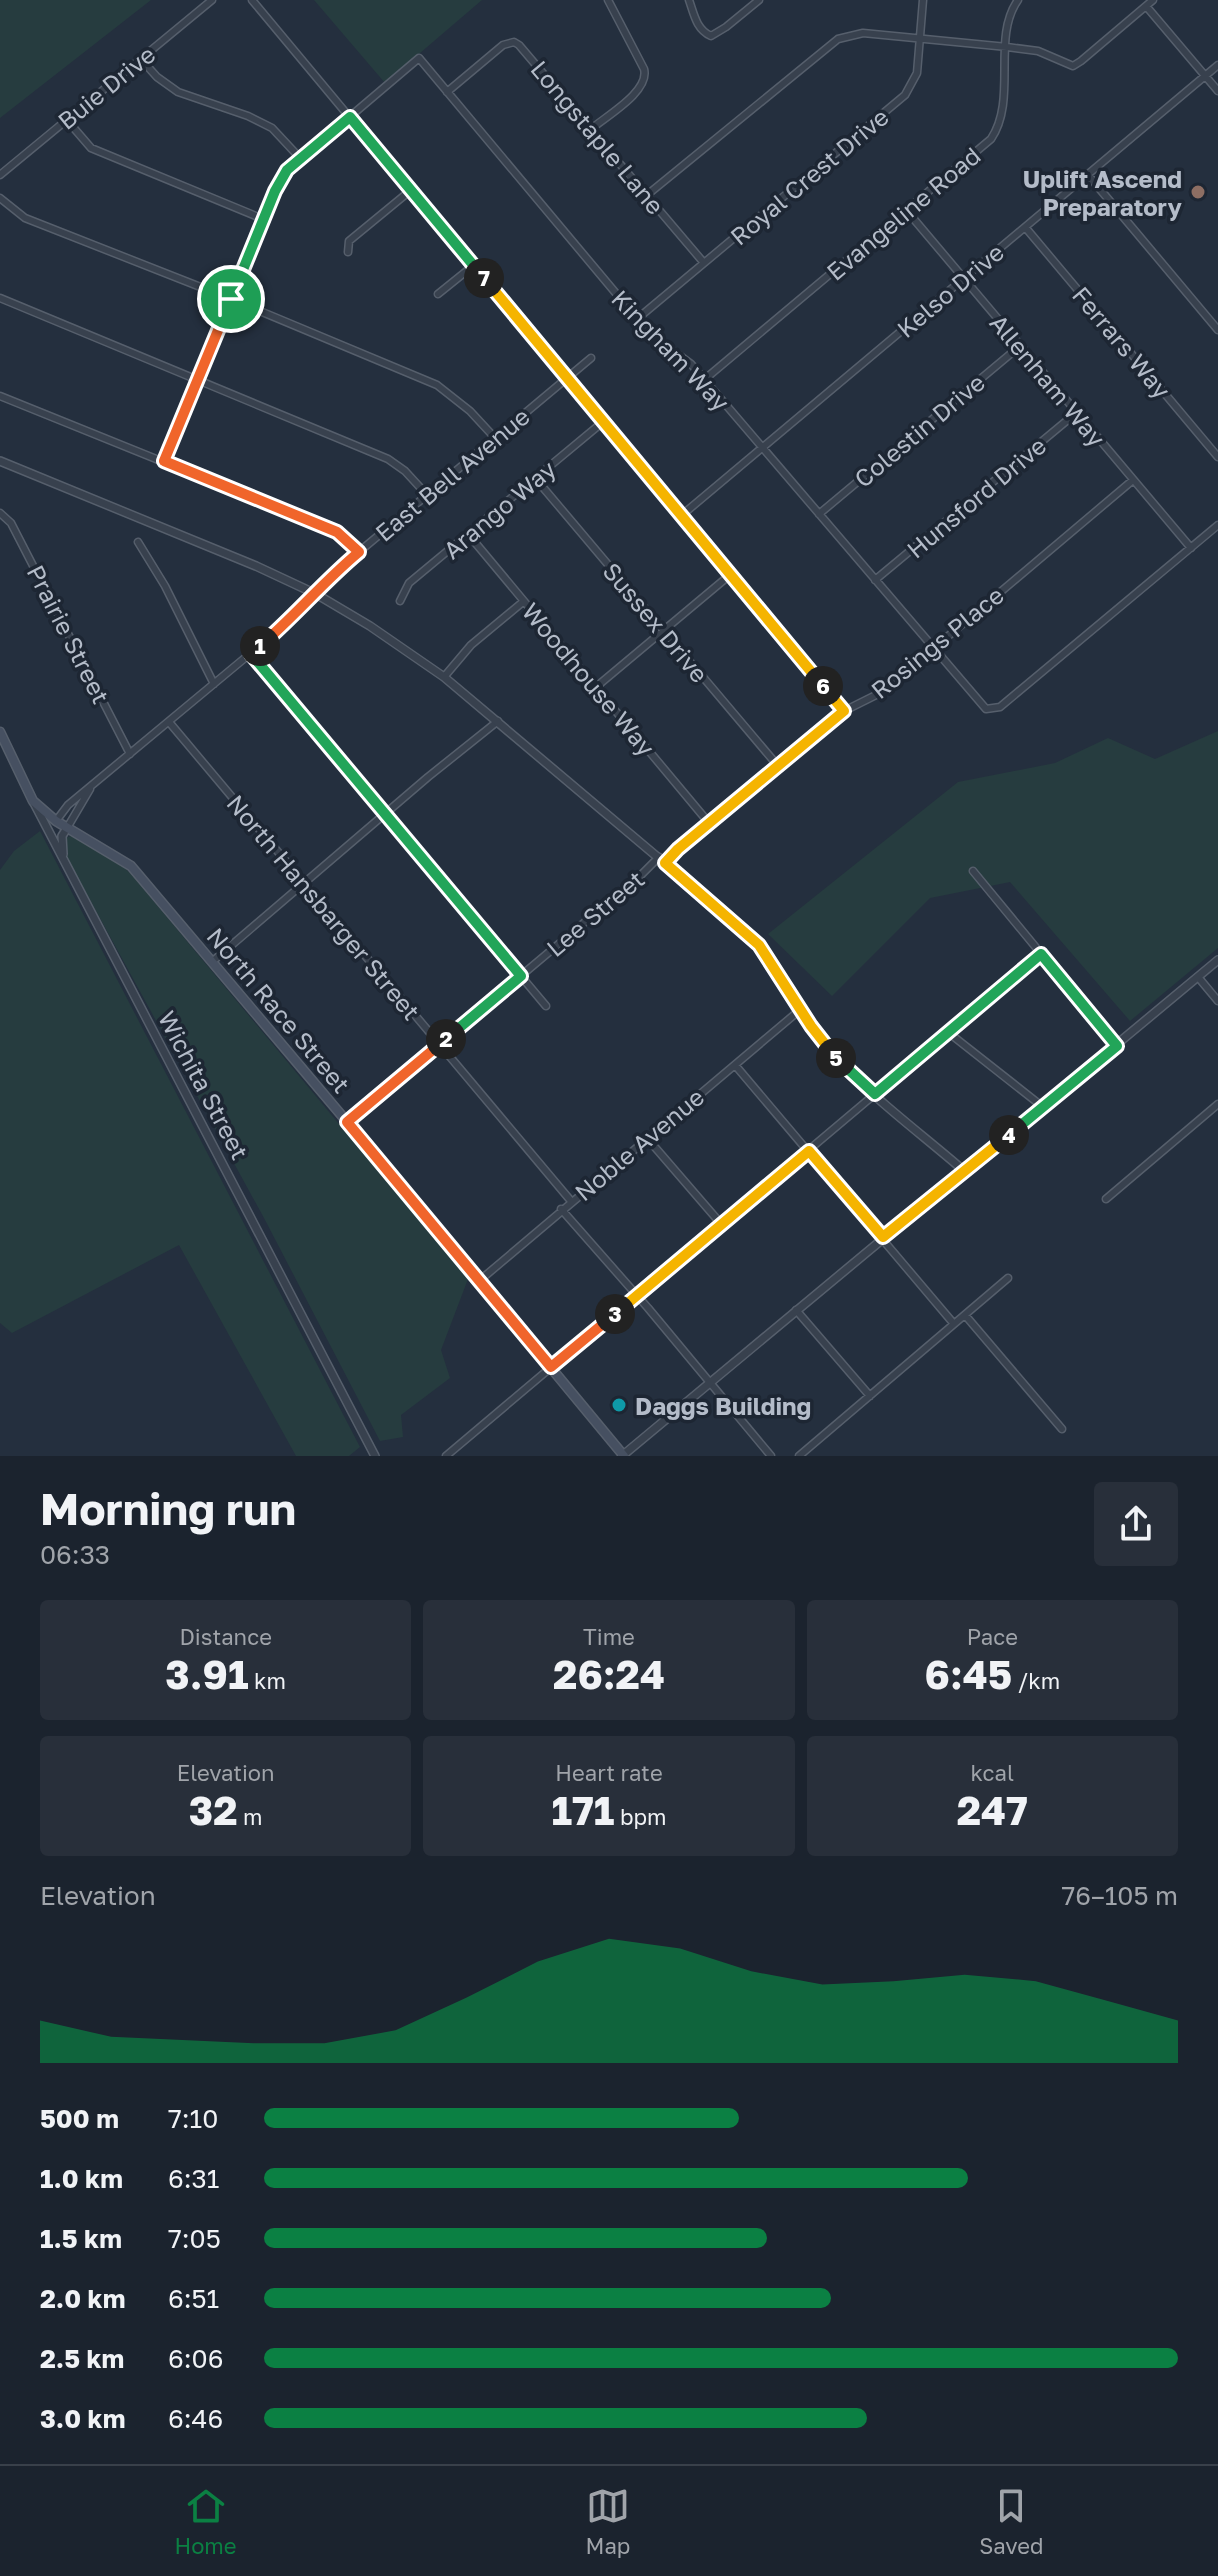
<!DOCTYPE html>
<html lang="en">
<head>
<meta charset="utf-8">
<style>
	:root { --surface:#1b232e; --page:#282f3a; --text:#f1f3f6; --muted:#a0a4aa; --line:#39404a; --accent:#0b8043 }
	body { margin:0; font-family:"Golos Text",sans-serif; background:var(--page); color:var(--text); height:100vh; display:flex; flex-direction:column; font-size:30px; white-space:nowrap }
	* { box-sizing:border-box; margin:0 }
	p { font-size:26px; color:var(--muted) }
	.icon { flex:none; width:44px; height:44px; fill:none; stroke:currentColor; stroke-width:2; stroke-linecap:round; stroke-linejoin:round }
	.map { position:relative; height:1456px; overflow:hidden }
	.panel { display:flex; flex-direction:column; background:var(--surface); flex:1 }
	.panel>* { flex:none }
	.pin { position:absolute; display:grid; place-items:center; width:68px; height:68px; color:#fff; margin:-34px; border:4px solid #fff; border-radius:50%; box-shadow:0 2px 8px #0007 }
	.km { position:absolute; width:40px; height:40px; margin:-20px; border-radius:50%; background:#222; color:#fff; font-size:22px; line-height:40px; text-align:center }
	.round { display:grid; place-items:center; flex:none; width:84px; height:84px; border-radius:8px; background:var(--page) }
	.overview { display:flex; align-items:center; justify-content:space-between; height:136px; padding:0 40px }
	h1 { font-size:44px; font-weight:700; line-height:60px }
	.stats { display:grid; grid-template-columns:repeat(3,1fr); gap:12px; height:136px; padding:8px 40px }
	.stats div { display:grid; align-content:center; border-radius:8px; background:var(--page); text-align:center }
	.stats b { font-size:40px; font-weight:700 }
	.stats small { font-size:22px; font-weight:400 }
	.stats p { font-size:22px }
	.chart { height:224px; padding:16px 40px }
	.chart p { display:flex; justify-content:space-between }
	.chart svg { width:100%; height:144px; margin-top:8px; fill:var(--accent); opacity:.7 }
	ul { padding:0 40px; list-style:none; font-size:26px }
	li { display:grid; grid-template-columns:128px 96px 1fr; align-items:center; height:60px }
	li i { height:20px; border-radius:10px; background:var(--accent) }
	.tab-bar { display:flex; justify-content:space-around; align-items:center; height:112px; border-top:2px solid var(--line); background:var(--surface); font-size:22px; color:var(--muted) }
	.tab-bar a { display:grid; justify-items:center; gap:4px }
	.tab-bar .selected { color:var(--accent) }
	.map>svg:first-child { display:block }
	.green { fill:#263c3f }
	.lines { fill:none; stroke-linecap:round; stroke-linejoin:round }
	.minor-casing { stroke:#565f6c; stroke-width:9 }
	.tertiary-casing { stroke:#565f6c; stroke-width:10 }
	.secondary-casing { stroke:#565f6c; stroke-width:11 }
	.minor { stroke:#38414e; stroke-width:6 }
	.tertiary { stroke:#38414e; stroke-width:7 }
	.secondary { stroke:#465061; stroke-width:8 }
	.split-1-casing { stroke:#fff; stroke-width:16 }
	.split-2-casing { stroke:#fff; stroke-width:16 }
	.split-3-casing { stroke:#fff; stroke-width:16 }
	.split-4-casing { stroke:#fff; stroke-width:16 }
	.split-5-casing { stroke:#fff; stroke-width:16 }
	.split-6-casing { stroke:#fff; stroke-width:16 }
	.split-7-casing { stroke:#fff; stroke-width:16 }
	.split-8-casing { stroke:#fff; stroke-width:16 }
	.split-1 { stroke:#f0652b; stroke-width:10 }
	.split-2 { stroke:#22a559; stroke-width:10 }
	.split-3 { stroke:#f0652b; stroke-width:10 }
	.split-4 { stroke:#f5b400; stroke-width:10 }
	.split-5 { stroke:#22a559; stroke-width:10 }
	.split-6 { stroke:#f5b400; stroke-width:10 }
	.split-7 { stroke:#f5b400; stroke-width:10 }
	.split-8 { stroke:#22a559; stroke-width:10 }
	.education-dot { fill:#8d6e63; stroke:#1d2633; stroke-width:3 }
	.culture-dot { fill:#0f9aa8; stroke:#1d2633; stroke-width:3 }
	.labels { text-anchor:middle; dominant-baseline:central; stroke-width:7; stroke-linejoin:round; paint-order:stroke }
	.street-label { font-size:24px; fill:#b4bcc9; stroke:#1d2633 }
	.poi-label { font-size:24px; font-weight:bold; fill:#b4bcc9; stroke:#1d2633; text-anchor:end }
</style>
</head>
<body>
<div class="map">
<svg width="1218" height="1456" viewBox="0 0 1218 1456">
	<rect width="100%" height="100%" fill="#242f3e"/>
	<path class="green" d="M0,0H151L0,118Z
		M314,0H482L385,83Z
		M1218,731V948L1130,1021L1010,882L930,898L832,996L768,934L958,782L1055,763L1108,738L1155,759Z
		M40,831L360,1447L349,1456H296L179,1245L12,1333L0,1323V870L14,851Z
		M71,836L117,861L131,874L468,1279L441,1350L450,1378L401,1415L403,1437L380,1441L264,1218L67,858L65,838Z"/>
	<g class="lines">
		<g class="minor-casing">
			<path id="minor" d="M252,0L844,711
				M689,0C694,14 696,29 711,36L726,27L759,0
				M1146,6L1218,91
				M140,58L157,77L178,92L248,116L272,128L300,158
				M447,92L503,45L514,42L519,45L704,263
				M66,119L91,148L263,219
				M591,129C608,115 650,91 644,69L608,0
				M0,175L212,0
				M1088,175L1218,330
				M647,195L838,39L863,33L1007,47L1038,51L1073,66L1081,61L1153,0
				M0,198L25,218L231,299L437,385L470,411L495,438
				M907,211L1191,548
				M1025,227L1218,457
				M348,252L349,241L411,190
				M438,294L474,265
				M0,298L388,459L405,471L427,495
				M637,319L905,95L917,73L923,0
				M705,379L991,139C1018,99 991,38 1018,0
				M0,396L337,532L359,552
				M164,461L263,219L287,170L419,58L650,334L691,364L986,709L1000,707L1218,525
				M535,478L778,766
				M0,513L11,523L130,754
				M819,514L1020,346
				M682,515L1218,65
				M468,534L709,823
				M138,542L165,586L214,684
				M875,580L1076,413
				M400,601L409,583L604,421
				M251,654L546,1006
				M444,677L471,645L524,601
				M596,687L731,574
				M169,722L571,1201
				M56,821L68,805L293,618L342,566L591,358
				M67,828L90,789
				M665,863L678,849L844,711L882,692L1133,480
				M973,871L1117,1046
				M213,961L428,777L498,721
				M1198,977L1218,1001
				M949,1033L1043,1107
				M735,1065L954,1324
				M347,1122L642,874L659,857
				M647,1138L722,1225
				M1106,1199L1218,1104
				M561,1209L648,1308L771,1456
				M479,1281L801,1009
				M796,1310L870,1396
				M965,1315L1062,1429
				M446,1456L1041,954
				M799,1456L1008,1278"/>
		</g>
		<g class="tertiary-casing">
			<path id="tertiary" d="M0,461L256,566L316,594L370,626L444,677L744,930C778,964 796,1009 826,1046C865,1093 917,1130 963,1170
				M34,803L375,1456
				M63,854L62,836L67,828
				M622,1456L1218,960"/>
		</g>
		<g class="secondary-casing">
			<path id="secondary" d="M0,732L33,801L56,821L131,866L359,1136L624,1456"/>
		</g>
		<use href="#minor" class="minor"/>
		<use href="#tertiary" class="tertiary"/>
		<use href="#secondary" class="secondary"/>
	</g>
	<g class="lines">
		<g class="split-1-casing">
			<path id="split-1" d="M231,299L164,461L337,532L359,552C324,581 295,616 260,646"/>
		</g>
		<g class="split-2-casing">
			<path id="split-2" d="M260,646L251,654L521,976L446,1039"/>
		</g>
		<g class="split-3-casing">
			<path id="split-3" d="M446,1039L347,1122L551,1367L615,1314"/>
		</g>
		<g class="split-4-casing">
			<path id="split-4" d="M615,1314L809,1151L883,1237L1009,1135"/>
		</g>
		<g class="split-5-casing">
			<path id="split-5" d="M836,1058L875,1094L1041,954L1117,1046L1009,1135"/>
		</g>
		<g class="split-6-casing">
			<path id="split-6" d="M823,686L844,711L678,849L665,863L759,945L811,1026L836,1058"/>
		</g>
		<g class="split-7-casing">
			<path id="split-7" d="M484,278L823,686"/>
		</g>
		<g class="split-8-casing">
			<path id="split-8" d="M231,299L275,191L287,170L350,117L484,278"/>
		</g>
		<use href="#split-1" class="split-1"/>
		<use href="#split-2" class="split-2"/>
		<use href="#split-3" class="split-3"/>
		<use href="#split-4" class="split-4"/>
		<use href="#split-5" class="split-5"/>
		<use href="#split-6" class="split-6"/>
		<use href="#split-7" class="split-7"/>
		<use href="#split-8" class="split-8"/>
	</g>
	<circle class="education-dot" cx="1198" cy="192" r="8"/>
	<circle class="culture-dot" cx="619" cy="1405" r="8"/>
	<g class="labels">
		<g class="street-label">
			<text transform="translate(106 87) rotate(-39)">Buie Drive</text>
			<text transform="translate(598 137) rotate(50)">Longstaple Lane</text>
			<text transform="translate(809 176) rotate(-40)">Royal Crest Drive</text>
			<text transform="translate(903 213) rotate(-40)">Evangeline Road</text>
			<text transform="translate(950 290) rotate(-40)">Kelso Drive</text>
			<text transform="translate(1122 342) rotate(50)">Ferrars Way</text>
			<text transform="translate(671 350) rotate(46)">Kingham Way</text>
			<text transform="translate(1048 380) rotate(50)">Allenham Way</text>
			<text transform="translate(919 430) rotate(-40)">Colestin Drive</text>
			<text transform="translate(452 474) rotate(-40)">East Bell Avenue</text>
			<text transform="translate(976 497) rotate(-40)">Hunsford Drive</text>
			<text transform="translate(499 509) rotate(-40)">Arango Way</text>
			<text transform="translate(656 622) rotate(50)">Sussex Drive</text>
			<text transform="translate(69 634) rotate(63)">Prairie Street</text>
			<text transform="translate(937 642) rotate(-39)">Rosings Place</text>
			<text transform="translate(589 679) rotate(50)">Woodhouse Way</text>
			<text transform="translate(324 907) rotate(50)">North Hansbarger Street</text>
			<text transform="translate(595 913) rotate(-40)">Lee Street</text>
			<text transform="translate(279 1010) rotate(50)">North Race Street</text>
			<text transform="translate(204 1085) rotate(62)">Wichita Street</text>
			<text transform="translate(639 1144) rotate(-40)">Noble Avenue</text>
		</g>
		<g class="poi-label">
			<text x="1182" y="178">Uplift Ascend<tspan x="1182" dy="28">Preparatory</tspan></text>
			<text x="635" y="1405" text-anchor="start">Daggs Building</text>
		</g>
	</g>
</svg>
<div class="pin" style="left:231px;top:299px;background:#1e9e55"><svg class="icon" aria-label="arrive" viewBox="0 0 24 24"><path d="M6 21V4h12l-3 4 3 4H6"/></svg></div>
<b class="km" style="left:260px;top:646px">1</b>
<b class="km" style="left:446px;top:1039px">2</b>
<b class="km" style="left:615px;top:1314px">3</b>
<b class="km" style="left:1009px;top:1135px">4</b>
<b class="km" style="left:836px;top:1058px">5</b>
<b class="km" style="left:823px;top:686px">6</b>
<b class="km" style="left:484px;top:278px">7</b>
</div>
<section class="panel">
<div class="overview"><div><h1>Morning run</h1><p>06:33</p></div><a class="round"><svg class="icon" aria-label="share" viewBox="0 0 24 24"><path d="M12 15V3M7 8l5-5 5 5M5 13v7h14v-7"/></svg></a></div>
<div class="stats">
<div><p>Distance</p><b>3.91<small> km</small></b></div>
<div><p>Time</p><b>26:24</b></div>
<div><p>Pace</p><b>6:45<small> /km</small></b></div>
</div>
<div class="stats">
<div><p>Elevation</p><b>32<small> m</small></b></div>
<div><p>Heart rate</p><b>171<small> bpm</small></b></div>
<div><p>kcal</p><b>247</b></div>
</div>
<div class="chart"><p><span>Elevation</span>76–105 m</p>
<svg viewBox="0 0 160 44" preserveAspectRatio="none"><path d="M0 44V31L10 36L20 37L30 38L40 38L50 34L60 24L70 13L80 6L90 9L100 16L110 20L120 19L130 17L140 19L150 25L160 31V44z"/></svg>
</div>
<ul>
<li><b>500 m</b>7:10<i style="width:52%"></i></li>
<li><b>1.0 km</b>6:31<i style="width:77%"></i></li>
<li><b>1.5 km</b>7:05<i style="width:55%"></i></li>
<li><b>2.0 km</b>6:51<i style="width:62%"></i></li>
<li><b>2.5 km</b>6:06<i style="width:100%"></i></li>
<li><b>3.0 km</b>6:46<i style="width:66%"></i></li>
</ul>
</section>
<nav class="tab-bar">
<a class="selected"><svg class="icon" aria-label="home" viewBox="0 0 24 24"><path d="M3 11l9-7 9 7M6 9v11h12V9"/></svg>Home</a>
<a><svg class="icon" aria-label="map" viewBox="0 0 24 24"><path d="M3 6l6-2 6 2 6-2v14l-6 2-6-2-6 2zM9 4v14M15 6v14"/></svg>Map</a>
<a><svg class="icon" aria-label="saved" viewBox="0 0 24 24"><path d="M7 4h10v16l-5-4-5 4z"/></svg>Saved</a>
</nav>
</body>
</html>
